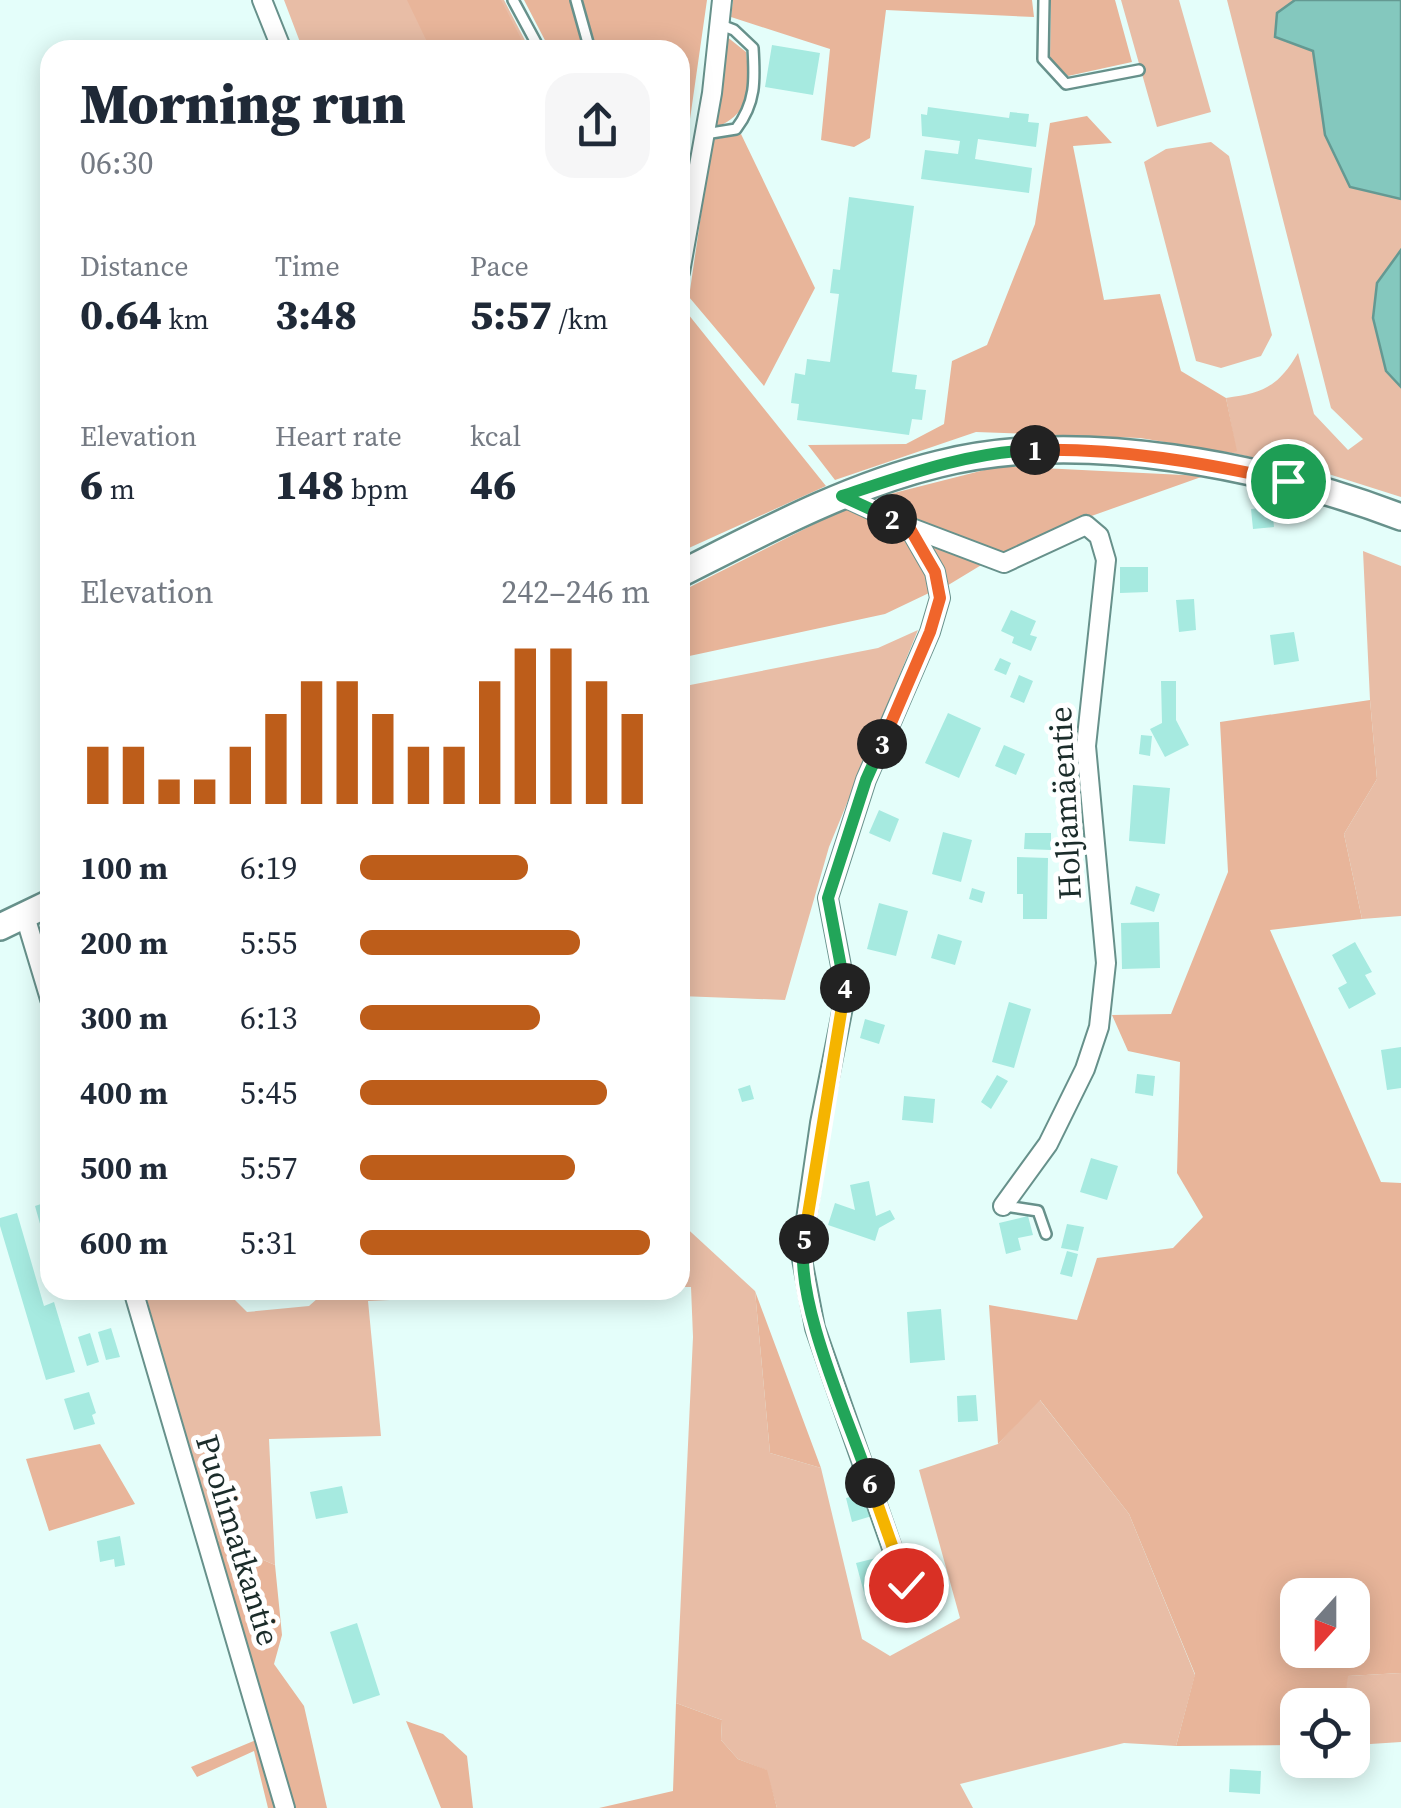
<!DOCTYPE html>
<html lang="en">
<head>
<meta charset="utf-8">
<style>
	:root { --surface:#fff; --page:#f6f6f7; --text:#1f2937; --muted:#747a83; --accent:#bd5d1a }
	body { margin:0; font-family:"Source Serif 4",serif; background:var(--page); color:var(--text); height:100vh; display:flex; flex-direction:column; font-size:38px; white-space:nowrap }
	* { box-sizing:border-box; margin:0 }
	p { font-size:32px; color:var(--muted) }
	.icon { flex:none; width:55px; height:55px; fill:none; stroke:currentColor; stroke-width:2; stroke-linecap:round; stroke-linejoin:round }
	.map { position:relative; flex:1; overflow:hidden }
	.panel { position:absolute; left:40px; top:40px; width:650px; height:1260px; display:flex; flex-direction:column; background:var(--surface); border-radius:30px; box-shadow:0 5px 25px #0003 }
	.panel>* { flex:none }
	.needle { width:65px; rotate:201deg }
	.tools { position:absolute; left:1280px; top:1578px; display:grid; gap:20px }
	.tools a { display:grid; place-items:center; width:90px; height:90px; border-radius:20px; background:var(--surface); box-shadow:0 5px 25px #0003; font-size:50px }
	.pin { position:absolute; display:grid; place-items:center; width:85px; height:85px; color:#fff; margin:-42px; border:5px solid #fff; border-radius:50%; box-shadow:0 2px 10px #0007 }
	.km { position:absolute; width:50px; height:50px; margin:-25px; border-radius:50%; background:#222; color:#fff; font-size:28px; line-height:50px; text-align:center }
	.round { display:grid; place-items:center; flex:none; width:105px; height:105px; border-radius:30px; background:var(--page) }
	.summary { display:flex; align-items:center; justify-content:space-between; height:170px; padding:0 40px }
	h1 { font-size:55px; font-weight:800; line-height:75px }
	.stats { display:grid; grid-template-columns:repeat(3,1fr); gap:15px; height:170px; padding:10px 40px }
	.stats div { display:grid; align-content:center }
	.stats b { font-size:42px; font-weight:800 }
	.stats small { font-size:28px; font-weight:400 }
	.stats p { font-size:28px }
	.chart { height:280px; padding:20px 40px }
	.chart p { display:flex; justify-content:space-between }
	.chart svg { width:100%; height:180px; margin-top:10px; stroke:var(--accent); stroke-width:6 }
	ul { padding:0 40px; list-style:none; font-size:32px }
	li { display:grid; grid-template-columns:160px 120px 1fr; align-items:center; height:75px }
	li i { height:25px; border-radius:12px; background:var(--accent) }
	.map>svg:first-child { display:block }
	.green { fill:#e8bda6 }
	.forest { fill:#e8b59a; fill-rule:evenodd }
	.water { fill:#84c8be; stroke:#649992; stroke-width:2.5 }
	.building { fill:#a6eae0 }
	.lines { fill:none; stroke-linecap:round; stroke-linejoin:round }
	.lane-casing { stroke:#67918b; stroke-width:14 }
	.street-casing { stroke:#67918b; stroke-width:22 }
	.secondary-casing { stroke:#67918b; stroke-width:30 }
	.lane { stroke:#fff; stroke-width:9 }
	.street { stroke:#fff; stroke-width:18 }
	.secondary { stroke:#fff; stroke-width:25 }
	.split-1-casing { stroke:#fff; stroke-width:20 }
	.split-2-casing { stroke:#fff; stroke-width:20 }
	.split-3-casing { stroke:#fff; stroke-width:20 }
	.split-4-casing { stroke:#fff; stroke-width:20 }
	.split-5-casing { stroke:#fff; stroke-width:20 }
	.split-6-casing { stroke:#fff; stroke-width:20 }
	.split-7-casing { stroke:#fff; stroke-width:20 }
	.split-1 { stroke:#f0652b; stroke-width:12 }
	.split-2 { stroke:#22a559; stroke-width:12 }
	.split-3 { stroke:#f0652b; stroke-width:12 }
	.split-4 { stroke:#22a559; stroke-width:12 }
	.split-5 { stroke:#f5b400; stroke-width:12 }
	.split-6 { stroke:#22a559; stroke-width:12 }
	.split-7 { stroke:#f5b400; stroke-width:12 }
	.labels { text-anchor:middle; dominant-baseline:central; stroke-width:10; stroke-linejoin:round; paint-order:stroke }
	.street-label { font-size:32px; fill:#1b2c2a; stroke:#fff }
</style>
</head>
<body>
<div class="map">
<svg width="1401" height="1808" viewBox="0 0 1401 1808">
	<rect width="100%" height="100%" fill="#e4fefa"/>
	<path class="green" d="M284,0H504L530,50H303Z
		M1121,0H1179L1211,112L1157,127Z
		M1227,0H1295L1277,13L1313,50L1324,131L1350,187L1401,199V250L1378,283L1386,371L1401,387V497L1319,471L1232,453L1236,450L1226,398C1263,393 1278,387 1298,353L1314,414L1348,450L1363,439L1331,408Z
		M1211,142L1229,156L1272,335L1261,356L1221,368L1196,361L1144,162L1166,149Z
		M1363,551L1401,566V916L1362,919L1344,834L1377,779L1370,700Z
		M918,630L829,847L785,1000L680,996V687L878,648Z
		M680,1222L755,1291L770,1453L821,1468L862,1639L890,1656L960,1618L919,1470L998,1444L1039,1399L1129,1514L1195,1675L1176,1746L1124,1743L960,1784L973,1808H777L766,1770L738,1759L721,1740L722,1720L676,1703L693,1337L691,1287H680Z
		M144,1290H225L247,1312L309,1306L327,1290H611L368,1301L381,1436L269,1439L275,1565L217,1540Z
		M1401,1673V1742L1355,1745L1353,1740L1352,1705H1344L1347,1676Z"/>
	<path class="forest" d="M407,0H501L527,50H431Z
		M524,0H707L680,189V50H550Z
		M733,0H1032L1034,17L886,10L870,138L854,147L821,140L830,49L731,17Z
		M1051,0H1115L1132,62L1068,76L1050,59Z
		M726,36L746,52C750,88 752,114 714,128Z
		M1087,116L1112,143L1073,146L1104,300L1160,294L1181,371L1226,398L1237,451L1232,453L1140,438L976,432L835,480L808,445L906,444L944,424L952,361L987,345L1035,224L1050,123Z
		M741,134L815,288L764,386L689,297L712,140Z
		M680,304L826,486L680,552Z
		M1000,466L1204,476L1083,519L1001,554L914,520L886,495Z
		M850,506L901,532L926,575L929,593L885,614L680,658V592Z
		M923,539L983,564L945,587Z
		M1370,700L1377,779L1344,834L1362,919L1270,930L1381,1182L1401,1183V1673L1348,1676L1344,1705H1298L1297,1745L1176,1746L1195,1674L1129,1514L1040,1400L998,1444L989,1305L1077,1320L1097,1258L1173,1248L1203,1217L1177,1173L1180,1062L1128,1051L1112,1015L1171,1014L1228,872L1220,722ZM1298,1595H1352V1650H1298Z
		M755,1291L821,1468L770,1453Z
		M100,1444L135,1504L49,1531L26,1459Z
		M217,1540L275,1565L282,1635L274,1664L304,1706L327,1808H268L254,1751L197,1777L191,1767L273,1733Z
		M676,1703L722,1720L721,1740L738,1759L767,1770L777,1808H599L673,1791Z
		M406,1721L443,1734L467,1756L473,1808H441Z"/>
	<path class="water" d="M1295,0H1401V199L1350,187L1325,135L1313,51L1275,37L1277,13Z
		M1401,250V387L1386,371L1373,318L1377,283Z"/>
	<path class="building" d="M772,45L820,53L813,95L765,87Z
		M928,107L1009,118L1010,112L1029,114L1028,122L1039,123L1036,147L978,139L975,159L1032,168L1029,193L921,179L925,150L958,154L960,141L922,136L921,114L927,115Z
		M849,197L914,206L892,372L917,375L915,389L926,390L922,420L912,419L909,435L797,420L799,404L791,403L795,373L805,375L807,359L830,362L839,294L830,293L833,269L840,270Z
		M1272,507L1274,527L1253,529L1251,509Z
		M1120,567H1148V592L1120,593Z
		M1194,599L1196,630L1179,632L1176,600Z
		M1011,610L1036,621L1030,635L1037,637L1031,651L1012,643L1014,637L1001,631Z
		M1294,632L1299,661L1274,665L1270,635Z
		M1000,658L1011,663L1006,675L994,670Z
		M1019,675L1033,681L1024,703L1010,697Z
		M1161,681H1176V720L1189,745L1165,757L1150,729L1162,723Z
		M948,713L981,728L959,778L925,763Z
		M1141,735L1152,736L1150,756L1139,754Z
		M1004,745L1025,754L1016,775L995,766Z
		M1133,785L1170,788L1165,844L1129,841Z
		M879,810L899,819L890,842L869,833Z
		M943,832L972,840L961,882L932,874Z
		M1025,833H1051V850L1024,849Z
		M1017,857L1048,858L1047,919H1023V894H1017Z
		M1136,886L1160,894L1154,912L1130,904Z
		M972,888L985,892L982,903L969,899Z
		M879,903L908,911L896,956L867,949Z
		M1159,922L1160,968L1122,969L1121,923Z
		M938,934L962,941L955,965L931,958Z
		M1355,942L1372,972L1365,975L1376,994L1349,1009L1338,988L1347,983L1332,955Z
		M1009,1002L1031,1009L1014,1068L992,1062Z
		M865,1019L885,1025L879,1044L860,1038Z
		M1401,1047V1088L1387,1090L1381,1050Z
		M680,1070L689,1101L680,1103Z
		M1137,1074L1155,1076L1153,1096L1135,1093Z
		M997,1075L1008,1081L991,1109L981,1102Z
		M750,1085L754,1099L742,1102L738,1089Z
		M904,1096L935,1099L933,1123L902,1120Z
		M1091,1158L1118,1166L1107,1200L1080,1192Z
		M869,1181L876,1216L890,1210L895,1219L879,1228L875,1241L828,1225L835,1203L855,1210L850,1185Z
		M50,1201V1255L49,1256L35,1206Z
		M17,1213L44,1306L54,1302L75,1372L46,1380L0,1226V1218Z
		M1028,1216L1033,1235L1018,1238L1021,1250L1006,1254L999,1223Z
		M1067,1224L1084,1227L1078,1251L1061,1248Z
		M1067,1251L1078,1254L1072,1277L1060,1274Z
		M941,1309L945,1360L910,1363L907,1312Z
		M111,1328L120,1357L106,1360L98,1332Z
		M90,1333L99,1362L87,1366L78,1337Z
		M89,1392L96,1413L92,1415L95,1424L74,1430L64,1399Z
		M976,1395L978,1421L958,1422L957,1396Z
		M342,1486L348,1513L316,1519L310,1492Z
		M866,1493L872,1516L852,1522L846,1498Z
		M120,1536L125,1565L115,1567L114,1559L100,1562L97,1541Z
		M884,1556L894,1593L866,1600L856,1563Z
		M357,1623L380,1695L353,1704L330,1632Z
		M1230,1769L1261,1771L1260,1794L1229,1792Z"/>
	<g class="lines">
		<g class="lane-casing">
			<path id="lane" d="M513,0L540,50
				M576,0L590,50
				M1044,0L1043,59L1066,84L1139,70
				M705,134L736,129C756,103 755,80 753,48L734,30L721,25
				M1005,1206L1038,1211L1046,1234"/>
		</g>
		<g class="street-casing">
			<path id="street" d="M262,0L282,50
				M680,272L712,93L722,0
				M842,496L909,527L1004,563L1086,525L1099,536L1106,560L1086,746L1106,963L1099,1027L1085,1069L1048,1144L1003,1206
				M25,916L50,999
				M133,1290L285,1808
				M905,1585L815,1328L801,1254L820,1123L846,992L828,898L866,780L930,632L940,598L935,572L909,527"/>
		</g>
		<g class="secondary-casing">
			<path id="secondary" d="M680,574C763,532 848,486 939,464C1081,428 1266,466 1401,517
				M0,927L50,903"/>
		</g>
		<use href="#lane" class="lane"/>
		<use href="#street" class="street"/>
		<use href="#secondary" class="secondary"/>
	</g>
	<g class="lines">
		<g class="split-1-casing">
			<path id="split-1" d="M1035,450C1121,448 1204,463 1288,481"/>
		</g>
		<g class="split-2-casing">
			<path id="split-2" d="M892,519L842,496C906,475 968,452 1035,450"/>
		</g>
		<g class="split-3-casing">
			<path id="split-3" d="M882,744L930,632L940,598L935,572L909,527L892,519"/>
		</g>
		<g class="split-4-casing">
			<path id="split-4" d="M845,988L828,898L866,780L882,744"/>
		</g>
		<g class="split-5-casing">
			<path id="split-5" d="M804,1239L845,988"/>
		</g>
		<g class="split-6-casing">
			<path id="split-6" d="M804,1239C794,1302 849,1420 870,1483"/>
		</g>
		<g class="split-7-casing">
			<path id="split-7" d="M870,1483L906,1585"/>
		</g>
		<use href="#split-1" class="split-1"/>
		<use href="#split-2" class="split-2"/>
		<use href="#split-3" class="split-3"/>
		<use href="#split-4" class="split-4"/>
		<use href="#split-5" class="split-5"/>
		<use href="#split-6" class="split-6"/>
		<use href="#split-7" class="split-7"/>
	</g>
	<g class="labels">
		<g class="street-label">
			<text transform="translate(1065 803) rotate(-93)">Holjamäentie</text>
			<text transform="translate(238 1540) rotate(73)">Puolimatkantie</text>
		</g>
	</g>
</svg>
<div class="tools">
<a><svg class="needle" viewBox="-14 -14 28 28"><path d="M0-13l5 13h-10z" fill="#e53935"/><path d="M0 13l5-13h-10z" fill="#747a83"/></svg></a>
<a><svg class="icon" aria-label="locate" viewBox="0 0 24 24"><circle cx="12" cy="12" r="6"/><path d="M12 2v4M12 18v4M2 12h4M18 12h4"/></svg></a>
</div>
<div class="pin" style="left:1288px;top:481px;background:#1e9e55"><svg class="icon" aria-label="arrive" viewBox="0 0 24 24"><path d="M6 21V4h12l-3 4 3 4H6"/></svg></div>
<div class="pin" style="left:906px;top:1585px;background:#d93025"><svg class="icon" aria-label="check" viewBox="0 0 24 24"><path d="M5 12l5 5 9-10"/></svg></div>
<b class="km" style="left:1035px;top:450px">1</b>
<b class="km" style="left:892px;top:519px">2</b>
<b class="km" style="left:882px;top:744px">3</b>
<b class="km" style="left:845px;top:988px">4</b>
<b class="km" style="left:804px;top:1239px">5</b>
<b class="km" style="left:870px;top:1483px">6</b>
<section class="panel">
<div class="summary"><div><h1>Morning run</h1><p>06:30</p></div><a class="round"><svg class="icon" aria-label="share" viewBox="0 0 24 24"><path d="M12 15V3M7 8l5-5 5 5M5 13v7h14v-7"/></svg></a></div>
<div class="stats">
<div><p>Distance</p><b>0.64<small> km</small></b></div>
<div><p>Time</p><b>3:48</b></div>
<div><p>Pace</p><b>5:57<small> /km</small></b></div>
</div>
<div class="stats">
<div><p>Elevation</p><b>6<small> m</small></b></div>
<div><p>Heart rate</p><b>148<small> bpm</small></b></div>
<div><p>kcal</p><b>46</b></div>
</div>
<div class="chart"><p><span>Elevation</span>242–246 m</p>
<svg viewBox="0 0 160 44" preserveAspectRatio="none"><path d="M5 44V30M15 44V30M25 44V38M35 44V38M45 44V30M55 44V22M65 44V14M75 44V14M85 44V22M95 44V30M105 44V30M115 44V14M125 44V6M135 44V6M145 44V14M155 44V22"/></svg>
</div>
<ul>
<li><b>100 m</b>6:19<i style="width:58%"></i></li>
<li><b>200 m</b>5:55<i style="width:76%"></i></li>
<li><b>300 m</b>6:13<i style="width:62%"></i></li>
<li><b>400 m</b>5:45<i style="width:85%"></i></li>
<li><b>500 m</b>5:57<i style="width:74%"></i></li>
<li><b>600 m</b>5:31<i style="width:100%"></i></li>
</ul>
</section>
</div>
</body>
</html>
